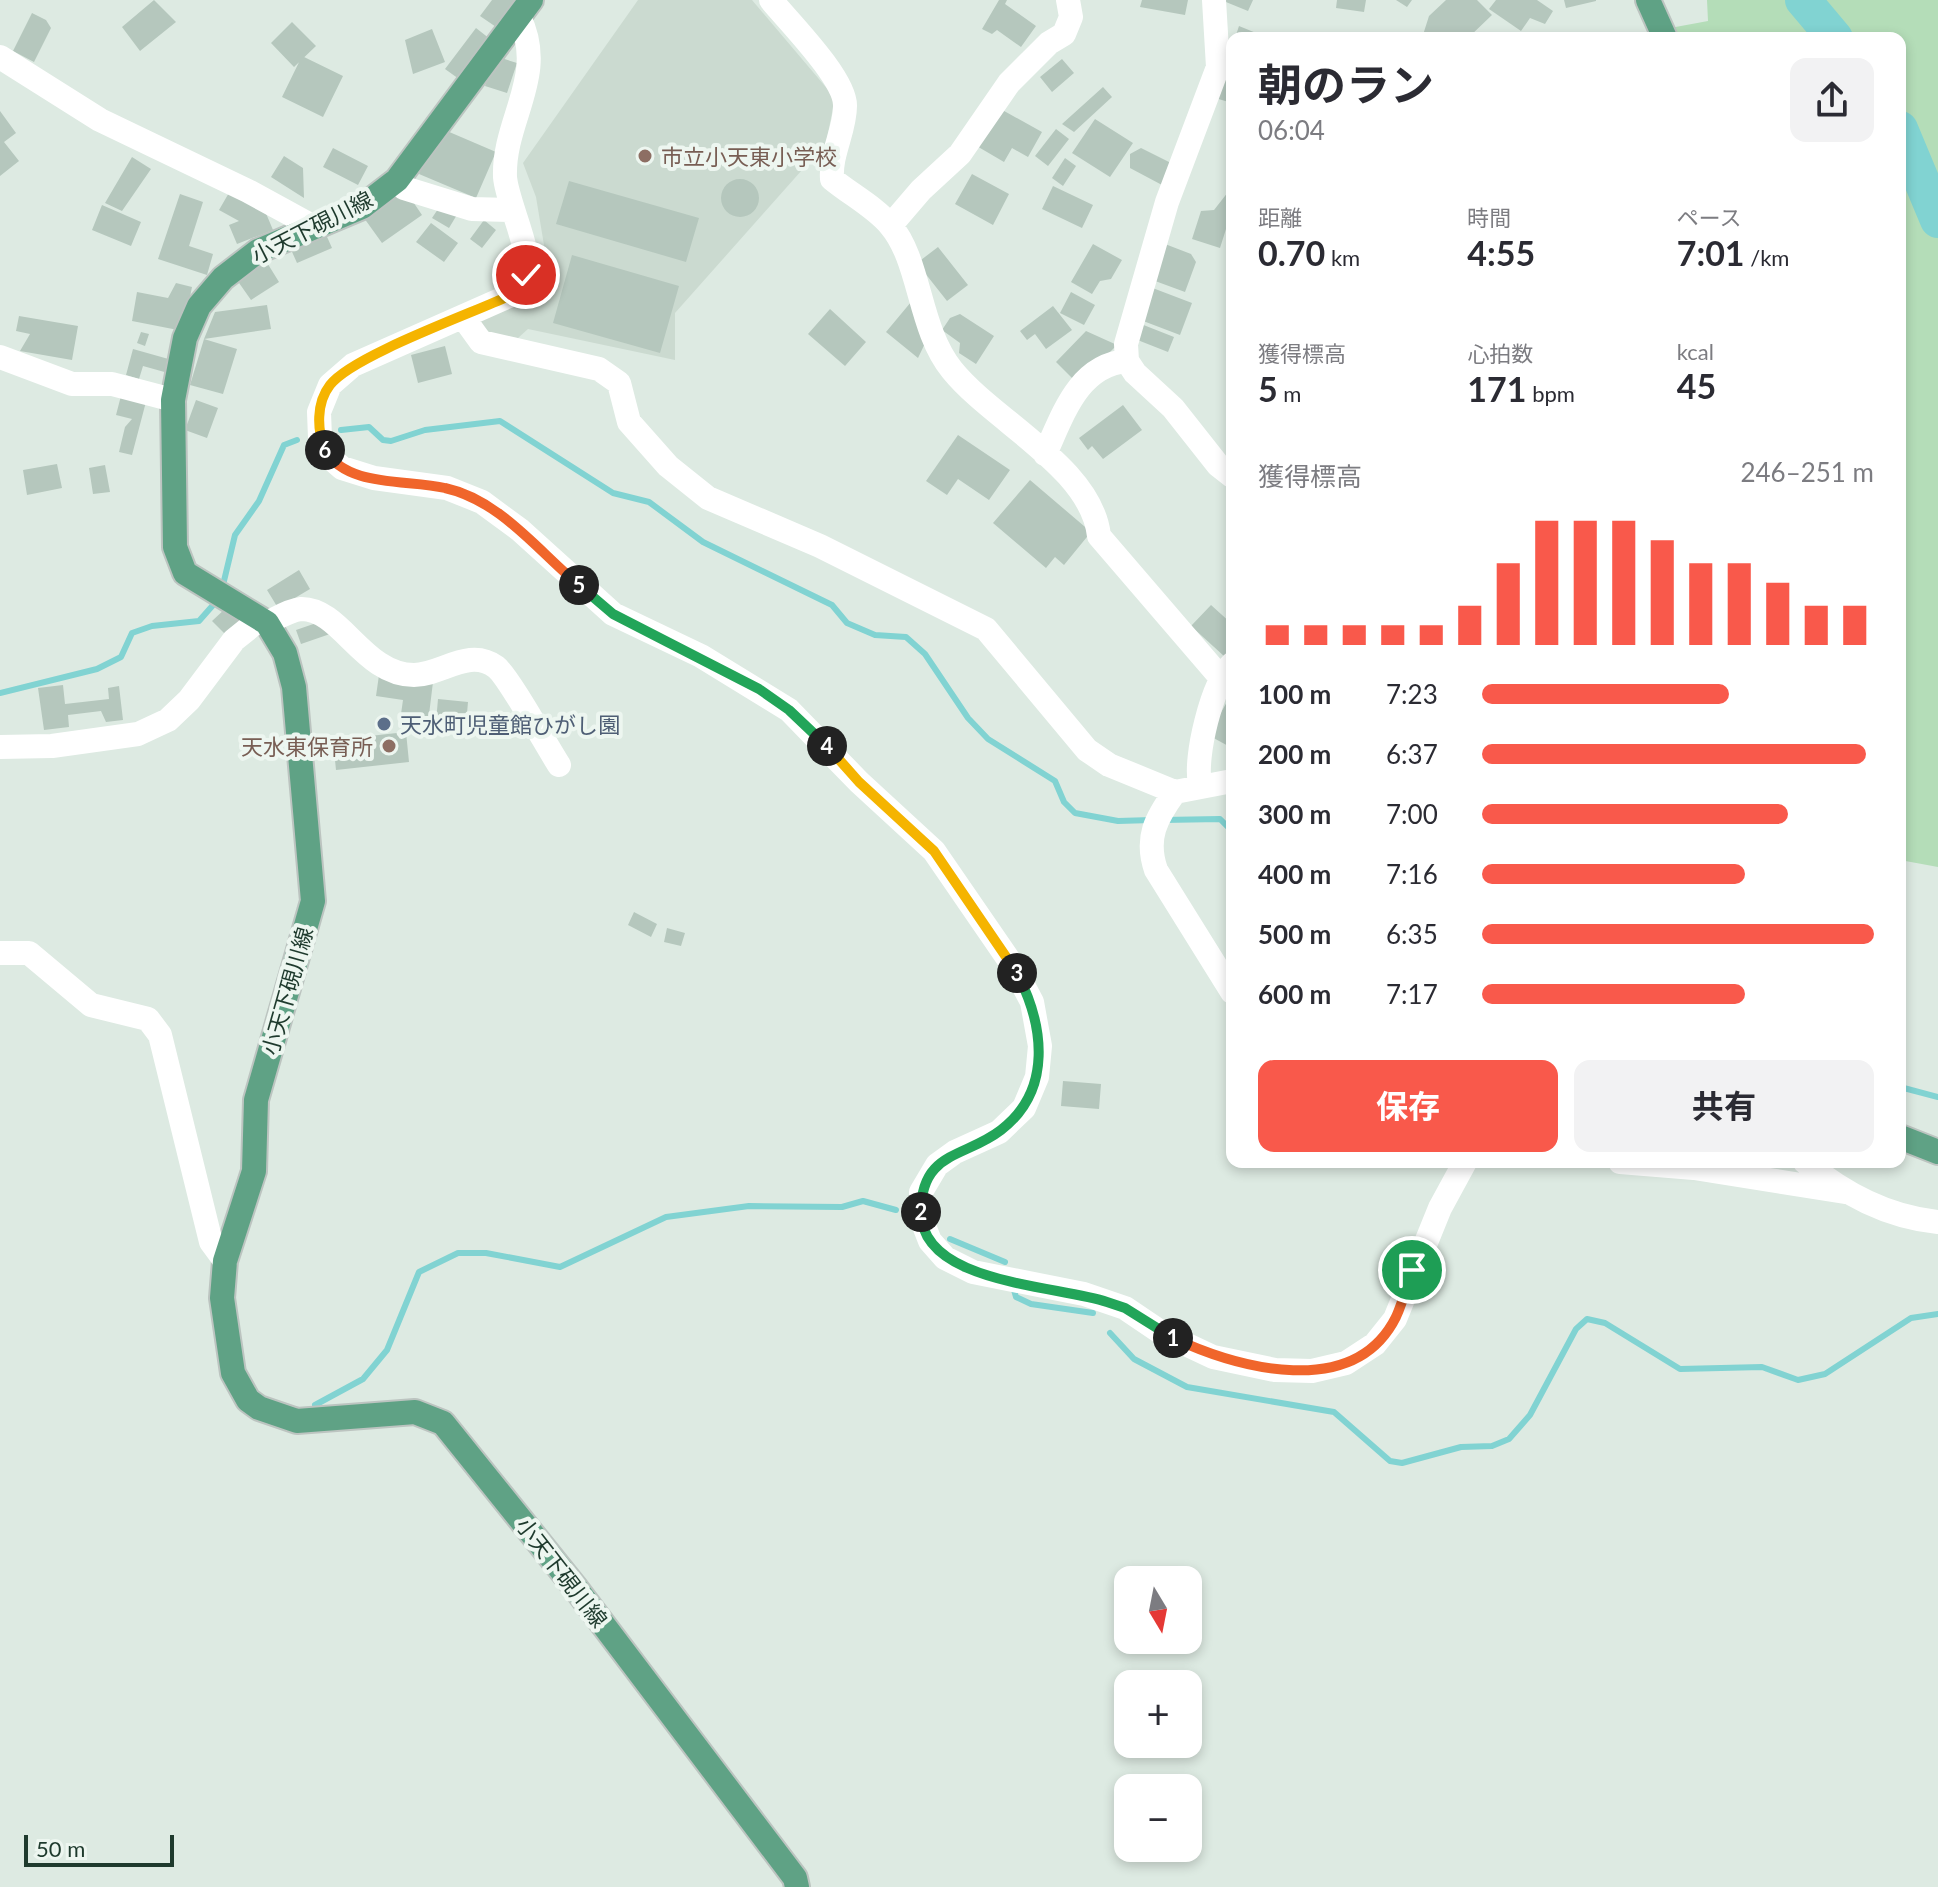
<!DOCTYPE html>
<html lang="ja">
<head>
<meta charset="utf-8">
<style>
	:root { --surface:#fff; --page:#f2f2f3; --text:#2b2b33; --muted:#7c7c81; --accent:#f9594b }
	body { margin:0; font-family:Lato,"Noto Sans JP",sans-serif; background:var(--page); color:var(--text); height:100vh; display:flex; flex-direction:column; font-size:30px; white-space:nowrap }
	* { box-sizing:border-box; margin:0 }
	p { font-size:26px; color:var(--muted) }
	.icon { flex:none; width:44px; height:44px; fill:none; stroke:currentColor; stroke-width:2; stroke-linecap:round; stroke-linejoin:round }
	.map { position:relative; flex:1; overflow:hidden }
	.side { position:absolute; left:1226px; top:32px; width:680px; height:1136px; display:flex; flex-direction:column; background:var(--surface); border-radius:16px; box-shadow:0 4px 12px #0003 }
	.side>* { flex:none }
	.needle { width:52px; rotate:170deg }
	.tools { position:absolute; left:1114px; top:1566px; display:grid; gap:16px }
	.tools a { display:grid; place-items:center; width:88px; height:88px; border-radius:16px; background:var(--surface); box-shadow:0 4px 12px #0003; font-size:40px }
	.scale { position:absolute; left:24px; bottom:20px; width:150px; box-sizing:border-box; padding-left:8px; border:4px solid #1e3a2d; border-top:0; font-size:22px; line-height:28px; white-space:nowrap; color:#1e3a2d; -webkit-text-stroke:6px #edf6f0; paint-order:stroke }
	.pin { position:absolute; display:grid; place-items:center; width:68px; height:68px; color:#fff; margin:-34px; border:4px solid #fff; border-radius:50%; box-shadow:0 2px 8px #0007 }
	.km { position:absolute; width:40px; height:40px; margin:-20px; border-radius:50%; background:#222; color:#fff; font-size:22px; line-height:40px; text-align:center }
	.round { display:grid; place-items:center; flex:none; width:84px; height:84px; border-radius:16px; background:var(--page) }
	.summary { display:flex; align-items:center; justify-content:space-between; height:136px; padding:0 32px }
	h1 { font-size:44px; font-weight:700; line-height:60px }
	.stats { display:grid; grid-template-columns:repeat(3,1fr); gap:12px; height:136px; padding:8px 32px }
	.stats div { display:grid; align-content:center }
	.stats b { font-size:34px; font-weight:700 }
	.stats small { font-size:22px; font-weight:400 }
	.stats p { font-size:22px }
	.chart { height:224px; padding:16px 32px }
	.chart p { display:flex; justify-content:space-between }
	.chart svg { width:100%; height:144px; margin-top:8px; stroke:var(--accent); stroke-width:6 }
	.cta { display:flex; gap:16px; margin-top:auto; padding:16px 32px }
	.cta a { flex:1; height:92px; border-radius:16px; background:var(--accent); color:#fff; font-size:32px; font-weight:700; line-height:92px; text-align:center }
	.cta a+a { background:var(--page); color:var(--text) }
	ul { padding:0 32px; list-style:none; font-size:26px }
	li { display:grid; grid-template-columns:128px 96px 1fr; align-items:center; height:60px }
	li i { height:20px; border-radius:10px; background:var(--accent) }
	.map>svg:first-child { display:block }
	.built { fill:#cbdad0 }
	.green { fill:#b4ddb8 }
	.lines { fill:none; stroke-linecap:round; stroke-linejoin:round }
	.stream { stroke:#81d3d2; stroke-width:6 }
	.river { stroke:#81d3d2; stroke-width:36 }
	.building { fill:#b5c7bd }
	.major-casing { stroke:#bcc4c0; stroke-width:28 }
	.minor { stroke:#fff; stroke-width:24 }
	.major { stroke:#5fa285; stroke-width:24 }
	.split-1-casing { stroke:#fff; stroke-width:16 }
	.split-2-casing { stroke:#fff; stroke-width:16 }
	.split-3-casing { stroke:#fff; stroke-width:16 }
	.split-4-casing { stroke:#fff; stroke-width:16 }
	.split-5-casing { stroke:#fff; stroke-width:16 }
	.split-6-casing { stroke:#fff; stroke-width:16 }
	.split-7-casing { stroke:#fff; stroke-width:16 }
	.split-1 { stroke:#f0652b; stroke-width:10 }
	.split-2 { stroke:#22a559; stroke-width:10 }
	.split-3 { stroke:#22a559; stroke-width:10 }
	.split-4 { stroke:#f5b400; stroke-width:10 }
	.split-5 { stroke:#22a559; stroke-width:10 }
	.split-6 { stroke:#f0652b; stroke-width:10 }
	.split-7 { stroke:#f5b400; stroke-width:10 }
	.education-dot { fill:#8d6e63; stroke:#edf6f0; stroke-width:3 }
	.service-dot { fill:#5c6f8a; stroke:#edf6f0; stroke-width:3 }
	.labels { text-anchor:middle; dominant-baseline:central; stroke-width:8; stroke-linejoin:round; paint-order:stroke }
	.education-label { font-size:22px; fill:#785e54; stroke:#edf6f0; text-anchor:start }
	.street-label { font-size:22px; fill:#1e3a2d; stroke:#edf6f0 }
	.service-label { font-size:22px; fill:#4e5e75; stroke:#edf6f0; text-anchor:start }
</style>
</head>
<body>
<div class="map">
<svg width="1938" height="1887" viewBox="0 0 1938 1887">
	<rect width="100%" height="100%" fill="#ddeae2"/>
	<path class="built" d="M638,0H752L835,98L826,143L675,313V360L528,329L518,338L496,336L480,326V318L535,298L549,275L536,197L523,163Z"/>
	<path class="green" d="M1707,0H1938V867L1900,860V38H1616L1708,21Z"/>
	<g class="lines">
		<path class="stream" d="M341,430L369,427L383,440L391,441L425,430L500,421L613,493L649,502L703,542L832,605L847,623L875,635L906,637L925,654L968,718L988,739L1055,781L1064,802L1075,813L1118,821L1152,820
			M223,585L235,535L259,501L284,445L297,440
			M0,693L97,669L121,657L132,633L152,626L199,621L214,604
			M1163,820L1220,819L1232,831
			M1900,1087L1938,1097
			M950,1239L1005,1262
			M1014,1290L1016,1297L1031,1304L1093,1313
			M1110,1333L1134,1359L1187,1387L1334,1412L1390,1461L1402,1463L1461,1447L1492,1446L1509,1439L1530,1415L1576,1329L1587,1319L1605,1323L1680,1369L1762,1367L1798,1380L1825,1374L1911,1318L1938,1314
			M315,1405L363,1379L387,1350L419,1272L458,1253H486L560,1267L666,1217L749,1206L842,1207L863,1201L896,1210"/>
		<path class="river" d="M1803,0L1835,38
			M1900,129L1938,220"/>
	</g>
	<path class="building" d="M154,0L176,22L140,51L122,27Z
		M492,0H520L499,29L480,16Z
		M999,0H1007L1005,4L1036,26L1021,47L997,30L992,34L982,29Z
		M1142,0H1188L1185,15L1140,7Z
		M1221,0H1253L1248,11Z
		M1337,0H1366L1364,12L1336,8Z
		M1396,0H1412L1407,7Z
		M1446,0H1477L1492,15L1468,38H1422L1429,16Z
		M1496,0H1537L1553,11L1545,24L1530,18L1521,31L1489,9Z
		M1564,0H1596V1L1566,8Z
		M32,13L46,20L51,28L34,62L13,51Z
		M292,22L316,46L294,67L271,43Z
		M1239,26L1261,35V38H1235Z
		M476,28L490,39L459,79L445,69Z
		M432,29L445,62L413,74L405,40Z
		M302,56L343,76L323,117L282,97Z
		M495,56L517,63L507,93L485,86Z
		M1062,59L1074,73L1052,92L1040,77Z
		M1224,71L1232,74V103L1215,98Z
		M1103,87L1112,97L1074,132L1062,124Z
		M997,107L1042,132L1028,157L1012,148L1004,162L975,145Z
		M0,111L16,133L4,142L19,161L0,176Z
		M1095,119L1133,143L1110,177L1072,153Z
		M440,128L496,152L476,198L419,174Z
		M1056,129L1069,139L1048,166L1035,156Z
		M333,148L368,166L358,185L323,167Z
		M1141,148L1173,164L1162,185L1130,168V154Z
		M284,156L303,168L304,198L271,177Z
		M132,157L151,169L122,211L105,203Z
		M1065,158L1076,166L1063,186L1052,178Z
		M972,174L1009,194L993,225L955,204Z
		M721 198a19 19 0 1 1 38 0a19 19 0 1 1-38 0Z
		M569,181L699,218L686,262L556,224Z
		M1053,186L1093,205L1082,228L1042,209Z
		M1232,187V229H1226L1220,248L1192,239L1201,211L1214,210Z
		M405,190L422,215L382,243L364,218Z
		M230,191L265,211L273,230L237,244L229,225L239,221L219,210Z
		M180,194L203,202L189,246L213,254L207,275L158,259Z
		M442,203L458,213L449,228L432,218Z
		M102,205L141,222L131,246L92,230Z
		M484,220L496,230L482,248L470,239Z
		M431,223L458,243L444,262L416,242Z
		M324,230L332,248L297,263L289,245Z
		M1093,244L1122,260L1111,279L1100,281L1092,294L1071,282Z
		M1165,244L1191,254L1196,262L1185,292L1147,278Z
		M938,247L968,285L947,301L917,263Z
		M572,255L679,286L660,353L553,323Z
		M266,261L279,282L251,300L237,280Z
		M176,283L192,287L183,331L132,321L137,292L168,298Z
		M1150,287L1192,303L1180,335L1138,319Z
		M1071,292L1095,305L1084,325L1060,313Z
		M911,302L929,335L918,358L886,332Z
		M267,305L271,329L204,339L215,312Z
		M1053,306L1072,330L1046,349L1035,334L1027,340L1020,331Z
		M830,309L866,342L845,366L808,334Z
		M960,314L994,336L976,364L959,353L960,343L942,330L950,318Z
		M19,316L78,326L72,360L20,351L30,334L16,331Z
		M1141,324L1174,337L1168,352L1135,339Z
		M1086,331L1117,345L1078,384L1056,362Z
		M141,332L149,334L145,346L137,343Z
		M204,339L237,349L223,394L190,385Z
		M445,346L452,374L418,383L411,355Z
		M133,349L172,360L168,373L143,366L139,379L126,375Z
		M122,392L147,398L132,455L119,452L125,427L132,419L116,415Z
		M196,400L218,408L207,438L185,430Z
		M1123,405L1142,430L1103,459L1092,446L1088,450L1079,438Z
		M958,435L1010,470L989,500L958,479L947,495L926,481Z
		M57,464L62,488L27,495L23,470Z
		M105,465L110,492L93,494L89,468Z
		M1030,480L1091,532L1064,565L1055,557L1046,568L993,523Z
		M299,570L310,589L278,608L267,590Z
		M1211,605L1232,624V649L1225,657L1191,626Z
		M226,608L241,623L228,637L212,621Z
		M325,620L330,634L301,644L296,630Z
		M379,675L433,682L427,731L399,728L403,700L376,696Z
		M63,685L65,704L109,699L108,688L119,686L123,720L106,722L101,711L68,715L69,727L44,730L38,688Z
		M438,699L468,702L466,725L436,722Z
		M1227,702L1232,705V748L1208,735Z
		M406,732L409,762L336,770L333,740Z
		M634,912L657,924L651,937L628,925Z
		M667,928L685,933L681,946L664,942Z
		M1063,1081L1101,1084L1099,1109L1061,1106Z"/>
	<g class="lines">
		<g class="major-casing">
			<path id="major" d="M531,0L397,180L362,207L258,251L223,278L199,306L185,338L173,400L175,547L185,573L267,623L285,653L294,687L313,901L256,1100L254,1171L225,1261L222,1298L233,1373L248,1400L259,1408L297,1421L415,1412L443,1423L574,1586L795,1878L797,1887
				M1648,0L1665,38
				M1900,1137L1938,1152"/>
		</g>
		<path class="minor" d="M771,0C789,22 846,79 845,106C845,131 830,154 832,179C850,194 875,207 890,225C921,261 918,328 952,370C993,421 1092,468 1099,536L1221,678
			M1214,0L1218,67L1167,202L1126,344L1127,361L1135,373L1173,408L1218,465L1232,476
			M519,17C548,76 503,119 505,177C507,204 536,258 524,277C520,284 514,290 509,296L353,365L330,385L319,412L320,438L326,454L342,468L374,478L447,488L482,502L520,530L613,614L701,656L789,710L859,782L934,851L1013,966L1032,1002L1040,1046L1037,1077L1024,1108L999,1132L955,1152L937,1165L921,1192V1218L930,1241L945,1258L973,1272L1084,1294L1125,1308L1162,1333L1213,1357L1275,1370L1312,1371L1346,1363L1375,1344L1395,1319L1440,1208L1465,1162
			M0,57L100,120L248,191L314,227
			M397,180L404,188L472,209L510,210
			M891,225L921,190L960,154L1009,83L1049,43L1064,34L1071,17L1068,0
			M463,317L481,342L599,369L619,383L629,422L668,466L708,498L820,546L986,629L1087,750L1109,765L1175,792
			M0,357L72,384H112L173,400
			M1045,454C1063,415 1078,365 1127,361
			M267,623C277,618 290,610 301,609C341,608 363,675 414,675C441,675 469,647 496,667C508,676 548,748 559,765
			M0,747L52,746L138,734L168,720L189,700L234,640L260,619
			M1232,781L1175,792C1156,818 1145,838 1156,870L1232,992
			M1200,784C1194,758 1212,683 1232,664
			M0,953H29L91,1005L148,1019L160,1035L211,1242L225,1261
			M1620,1162L1694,1168L1845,1192
			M1805,1162C1845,1194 1887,1217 1938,1222"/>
		<use href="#major" class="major"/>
	</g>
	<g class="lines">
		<g class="split-1-casing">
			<path id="split-1" d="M1173,1338C1238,1368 1354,1401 1396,1317C1403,1302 1407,1285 1412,1270"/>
		</g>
		<g class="split-2-casing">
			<path id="split-2" d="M921,1212C921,1284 1056,1285 1107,1302L1125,1308L1173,1338"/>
		</g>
		<g class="split-3-casing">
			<path id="split-3" d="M921,1212C921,1151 965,1158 1001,1130C1053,1090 1044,1025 1017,973"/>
		</g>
		<g class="split-4-casing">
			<path id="split-4" d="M827,746L859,782L934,851L1017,973"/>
		</g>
		<g class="split-5-casing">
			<path id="split-5" d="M579,585L613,614L759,689L789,710L827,746"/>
		</g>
		<g class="split-6-casing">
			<path id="split-6" d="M325,450C347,488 408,479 445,488C500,500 538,551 579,585"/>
		</g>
		<g class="split-7-casing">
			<path id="split-7" d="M325,450C317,430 316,403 330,385C352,356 470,314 509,296L526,275"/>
		</g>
		<use href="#split-1" class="split-1"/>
		<use href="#split-2" class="split-2"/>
		<use href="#split-3" class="split-3"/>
		<use href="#split-4" class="split-4"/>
		<use href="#split-5" class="split-5"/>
		<use href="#split-6" class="split-6"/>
		<use href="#split-7" class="split-7"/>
	</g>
	<g class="education-dot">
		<circle cx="645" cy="156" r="8"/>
		<circle cx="389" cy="746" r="8"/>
	</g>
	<circle class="service-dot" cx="384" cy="724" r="8"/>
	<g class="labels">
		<g class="education-label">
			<text x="661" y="156">市立小天東小学校</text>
			<text x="373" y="746" text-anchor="end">天水東保育所</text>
		</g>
		<g class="street-label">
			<text transform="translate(312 227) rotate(-27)">小天下硯川線</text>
			<text transform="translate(287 991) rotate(-74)">小天下硯川線</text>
			<text transform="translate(562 1572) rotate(52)">小天下硯川線</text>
		</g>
		<g class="service-label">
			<text x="400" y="724">天水町児童館ひがし園</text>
		</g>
	</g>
</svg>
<div class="tools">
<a><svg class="needle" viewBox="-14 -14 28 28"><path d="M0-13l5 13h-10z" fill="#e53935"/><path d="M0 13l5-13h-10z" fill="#7c7c81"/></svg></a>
<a>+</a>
<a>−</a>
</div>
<div class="scale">50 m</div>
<div class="pin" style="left:1412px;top:1270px;background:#1e9e55"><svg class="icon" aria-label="arrive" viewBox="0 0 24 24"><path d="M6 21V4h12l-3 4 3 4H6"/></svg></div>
<div class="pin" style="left:526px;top:275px;background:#d93025"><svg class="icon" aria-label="check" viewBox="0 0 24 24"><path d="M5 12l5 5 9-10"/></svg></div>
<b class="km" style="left:1173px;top:1338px">1</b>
<b class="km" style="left:921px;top:1212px">2</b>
<b class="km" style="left:1017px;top:973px">3</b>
<b class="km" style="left:827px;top:746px">4</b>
<b class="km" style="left:579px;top:585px">5</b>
<b class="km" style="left:325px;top:450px">6</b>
<section class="side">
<div class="summary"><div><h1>朝のラン</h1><p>06:04</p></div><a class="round"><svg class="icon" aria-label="share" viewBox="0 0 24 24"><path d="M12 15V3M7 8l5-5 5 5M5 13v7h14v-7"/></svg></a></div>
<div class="stats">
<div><p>距離</p><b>0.70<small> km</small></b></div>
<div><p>時間</p><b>4:55</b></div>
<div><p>ペース</p><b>7:01<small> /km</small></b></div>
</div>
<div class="stats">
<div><p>獲得標高</p><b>5<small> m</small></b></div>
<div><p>心拍数</p><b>171<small> bpm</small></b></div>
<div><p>kcal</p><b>45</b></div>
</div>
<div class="chart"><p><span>獲得標高</span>246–251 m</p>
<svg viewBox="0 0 160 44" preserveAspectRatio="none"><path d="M5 44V38M15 44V38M25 44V38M35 44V38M45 44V38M55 44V32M65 44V19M75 44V6M85 44V6M95 44V6M105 44V12M115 44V19M125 44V19M135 44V25M145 44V32M155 44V32"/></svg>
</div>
<ul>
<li><b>100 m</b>7:23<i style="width:63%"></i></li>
<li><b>200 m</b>6:37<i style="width:98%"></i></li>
<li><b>300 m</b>7:00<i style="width:78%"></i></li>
<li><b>400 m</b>7:16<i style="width:67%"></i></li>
<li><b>500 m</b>6:35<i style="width:100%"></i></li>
<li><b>600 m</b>7:17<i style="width:67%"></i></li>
</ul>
<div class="cta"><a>保存</a><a>共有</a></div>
</section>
</div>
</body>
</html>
